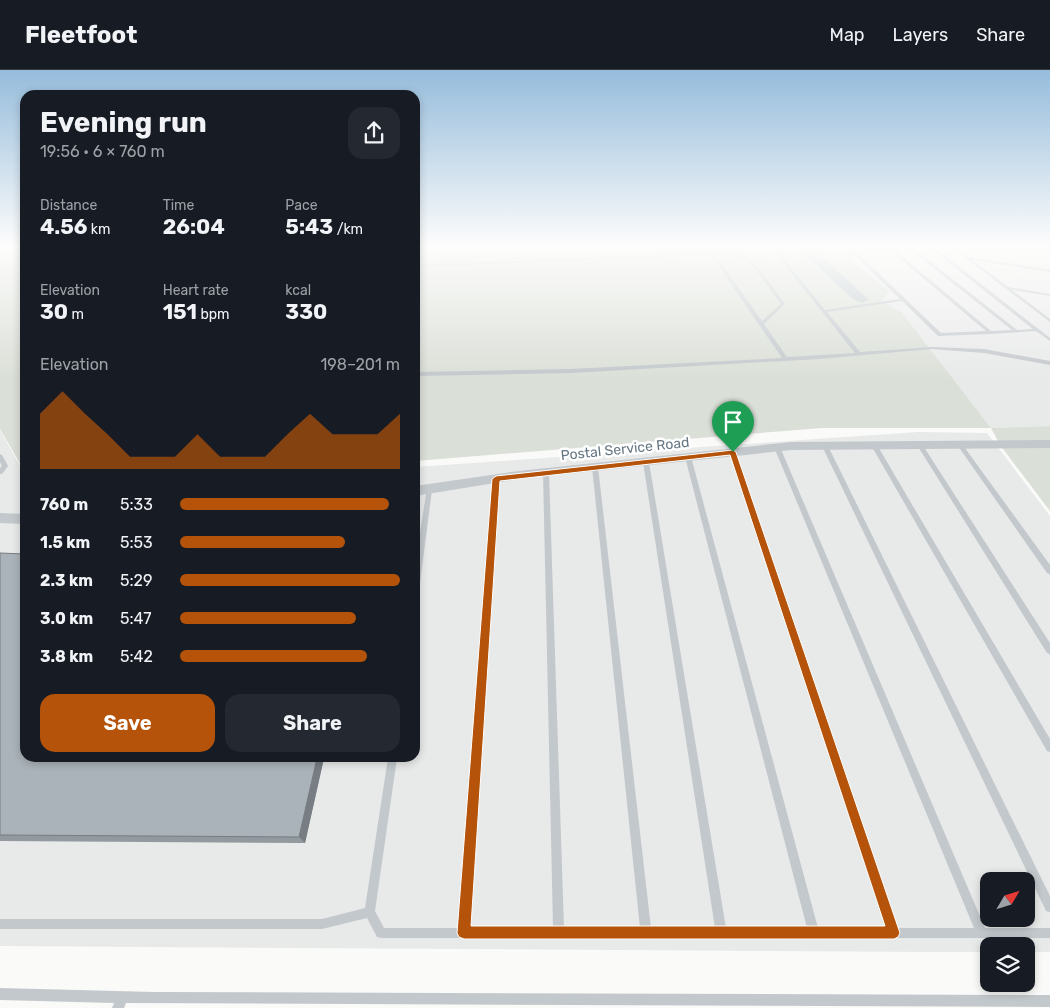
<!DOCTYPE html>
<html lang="en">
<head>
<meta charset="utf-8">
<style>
	:root { --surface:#171b24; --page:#242831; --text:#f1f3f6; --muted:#9ea1a6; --line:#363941; --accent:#b45309 }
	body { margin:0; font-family:Rubik,sans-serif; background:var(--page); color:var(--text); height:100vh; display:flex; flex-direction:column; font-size:19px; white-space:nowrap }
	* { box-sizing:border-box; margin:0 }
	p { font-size:16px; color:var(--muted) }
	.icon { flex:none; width:28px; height:28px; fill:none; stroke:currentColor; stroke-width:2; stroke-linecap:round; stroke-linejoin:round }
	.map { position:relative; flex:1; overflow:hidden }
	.sheet { position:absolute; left:20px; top:20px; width:400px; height:672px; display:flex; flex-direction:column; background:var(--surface); border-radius:15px; box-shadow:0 2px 8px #0003 }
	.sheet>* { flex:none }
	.needle { width:32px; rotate:52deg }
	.buttons { position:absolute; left:980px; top:802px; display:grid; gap:10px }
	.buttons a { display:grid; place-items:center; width:55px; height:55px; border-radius:10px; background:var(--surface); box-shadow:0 2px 8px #0003; font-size:25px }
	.pin { position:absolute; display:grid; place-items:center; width:42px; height:42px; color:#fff; margin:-51px -21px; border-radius:50% 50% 50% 0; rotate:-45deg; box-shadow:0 0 5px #0007 }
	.pin .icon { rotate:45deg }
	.round { display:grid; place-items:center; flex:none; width:52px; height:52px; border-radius:15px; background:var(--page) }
	.head { display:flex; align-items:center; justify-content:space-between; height:85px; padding:0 20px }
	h1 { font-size:28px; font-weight:700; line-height:38px }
	.figures { display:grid; grid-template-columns:repeat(3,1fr); gap:8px; height:85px; padding:5px 20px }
	.figures div { display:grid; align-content:center }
	.figures b { font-size:21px; font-weight:700 }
	.figures small { font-size:14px; font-weight:400 }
	.figures p { font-size:14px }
	.chart { height:140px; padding:10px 20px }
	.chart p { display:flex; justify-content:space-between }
	.chart svg { width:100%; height:90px; margin-top:5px; fill:var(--accent); opacity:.7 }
	.button { display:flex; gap:10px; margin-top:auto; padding:10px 20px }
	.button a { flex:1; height:58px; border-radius:15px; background:var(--accent); color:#fff; font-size:20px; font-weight:700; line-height:58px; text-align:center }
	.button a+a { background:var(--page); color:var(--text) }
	ul { padding:0 20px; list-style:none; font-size:16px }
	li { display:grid; grid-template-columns:80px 60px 1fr; align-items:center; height:38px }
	li i { height:12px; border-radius:6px; background:var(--accent) }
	header { display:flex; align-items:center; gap:30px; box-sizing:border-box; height:70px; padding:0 25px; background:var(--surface); border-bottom:1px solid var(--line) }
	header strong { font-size:24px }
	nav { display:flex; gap:28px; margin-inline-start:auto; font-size:18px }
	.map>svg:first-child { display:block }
	.built { fill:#e8e9e9; fill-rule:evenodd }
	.green { fill:#dadfd7 }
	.water { fill:#bbc7cb }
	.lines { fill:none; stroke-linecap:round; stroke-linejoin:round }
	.service { fill:#c3c8cc; fill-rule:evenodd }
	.minor { fill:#c3c8cc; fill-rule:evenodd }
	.wall { fill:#929a9f }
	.shaded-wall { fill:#777d82 }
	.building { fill:#aab3b9; stroke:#777d82 }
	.route { fill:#b45309; stroke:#fff; fill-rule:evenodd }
	.labels { text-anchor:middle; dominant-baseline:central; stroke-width:5; stroke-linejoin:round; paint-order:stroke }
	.street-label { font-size:14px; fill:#657683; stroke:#fff }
</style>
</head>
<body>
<header>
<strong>Fleetfoot</strong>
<nav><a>Map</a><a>Layers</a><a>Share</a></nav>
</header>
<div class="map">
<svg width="1050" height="938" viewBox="0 0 1050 938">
	<rect width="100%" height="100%" fill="#fafaf8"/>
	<path class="built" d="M891,178H1050V356L991,358L902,244L882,231L890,221L844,184Z
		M0,360L25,405V688H415V397L918,362L987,363L1050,446V882H1026V876H989V882H932L0,876ZM989,811H1026V849H989Z"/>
	<path class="green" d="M0,178L25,179V402L0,359Z
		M415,178H797L854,230L862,233L868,230L813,178H891L845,185L890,221L882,231L902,243L991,358L1050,356V441L1000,375L991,358H822L415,391Z"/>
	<path class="water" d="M797,178H813L869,230L862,233L854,230Z"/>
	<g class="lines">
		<path class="service" d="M771,178H775L825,240L900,229L847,178H852L941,263L986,261L887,178H892L991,261L1012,260L908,178H913L1017,260L1033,259L930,178H935L1050,268V271L1036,261L991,264L938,266L902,231L827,242L860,282L932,277L984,279L1050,291V295L984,283L932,279L819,289L571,303L415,306V302L571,299L782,288L711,185L415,197V195L712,183L744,185L759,199L785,234L764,254L787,287L855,283ZM715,185L742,187L757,201L781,234L762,251Z
			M952,178H957L968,187L1050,200V202L972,190L1008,217L1050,224V226L1012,220L1050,249V252Z
			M874,373L877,375L1050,669V682L1047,681L871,375Z
			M920,373L922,374L1050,573V584L1047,583L917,375Z
			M960,373L962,374L1050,495V504L1047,503L958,376L957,375L958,374Z
			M825,374L828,376L1050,826V842L1046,841L822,376Z
			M777,375L780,377L985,858H1050V868H381L377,867L367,848L322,859H0V849H322L365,838L388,688H397L375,841L384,858H459L493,409L496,407L499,409L470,858H553L543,402L546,400L549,402L564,858H640L592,397L595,395L598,397L651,858H715L643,392L646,390L649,392L726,858H807L685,387L688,385L691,387L818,858H887L730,382L733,380L736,382L898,858H974L774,377Z
			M0,384L2,385L8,396L2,404H0V398L2,396L0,392Z
			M427,418H429L432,420L419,521L418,523L415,524V495Z
			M0,918L154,922L1050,925V937L126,933L124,938H112L114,933L0,930Z"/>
		<path class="minor" d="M1050,370V378L791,380L519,409L415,426V416L519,401L791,372Z
			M0,443L25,444V454L0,453Z"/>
	</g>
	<path class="wall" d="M0,483L25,688H324L305,773L0,771Z"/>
	<path class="shaded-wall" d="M317,688H324L305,773L299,767Z"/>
	<path class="building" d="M0,483L25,484V688H317L299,767L0,765Z"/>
	<linearGradient id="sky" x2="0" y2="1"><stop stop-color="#96bcdc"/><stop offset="0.57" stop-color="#fdfdfc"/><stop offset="1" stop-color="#fdfdfc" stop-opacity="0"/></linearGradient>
	<rect width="1050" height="310" fill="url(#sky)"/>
	<path class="route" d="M733,380L736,382L900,863L898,867L894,869H464L459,867L457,863L492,409L496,406ZM730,385L885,856H471L500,411Z"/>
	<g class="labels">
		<g class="street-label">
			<text transform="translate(625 379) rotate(-6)">Postal Service Road</text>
		</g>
	</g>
</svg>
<div class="buttons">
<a><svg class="needle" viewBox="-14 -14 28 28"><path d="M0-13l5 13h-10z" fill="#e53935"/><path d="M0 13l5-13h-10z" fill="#9ea1a6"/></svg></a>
<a><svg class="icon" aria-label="layers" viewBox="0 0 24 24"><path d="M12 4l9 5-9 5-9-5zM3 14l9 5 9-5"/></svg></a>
</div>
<div class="pin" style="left:733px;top:382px;background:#1e9e55"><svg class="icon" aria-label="arrive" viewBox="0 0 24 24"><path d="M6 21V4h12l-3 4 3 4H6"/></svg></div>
<section class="sheet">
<div class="head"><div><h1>Evening run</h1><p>19:56 · 6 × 760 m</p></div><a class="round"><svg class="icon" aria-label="share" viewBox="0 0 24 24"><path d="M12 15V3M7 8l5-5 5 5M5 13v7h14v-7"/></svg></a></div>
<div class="figures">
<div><p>Distance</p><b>4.56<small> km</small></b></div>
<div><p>Time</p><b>26:04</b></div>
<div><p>Pace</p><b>5:43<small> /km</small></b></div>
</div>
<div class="figures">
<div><p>Elevation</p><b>30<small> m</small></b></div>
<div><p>Heart rate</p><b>151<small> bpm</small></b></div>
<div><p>kcal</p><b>330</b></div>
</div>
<div class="chart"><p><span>Elevation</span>198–201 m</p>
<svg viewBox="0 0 160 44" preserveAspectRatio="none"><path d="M0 44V17L10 6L20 17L30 27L40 38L50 38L60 38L70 27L80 38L90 38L100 38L110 27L120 17L130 27L140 27L150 27L160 17V44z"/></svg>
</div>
<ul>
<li><b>760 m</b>5:33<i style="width:95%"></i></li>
<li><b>1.5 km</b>5:53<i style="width:75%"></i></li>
<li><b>2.3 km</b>5:29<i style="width:100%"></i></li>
<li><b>3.0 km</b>5:47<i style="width:80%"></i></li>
<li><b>3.8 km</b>5:42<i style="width:85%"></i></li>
</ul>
<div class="button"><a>Save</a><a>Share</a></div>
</section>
</div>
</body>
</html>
